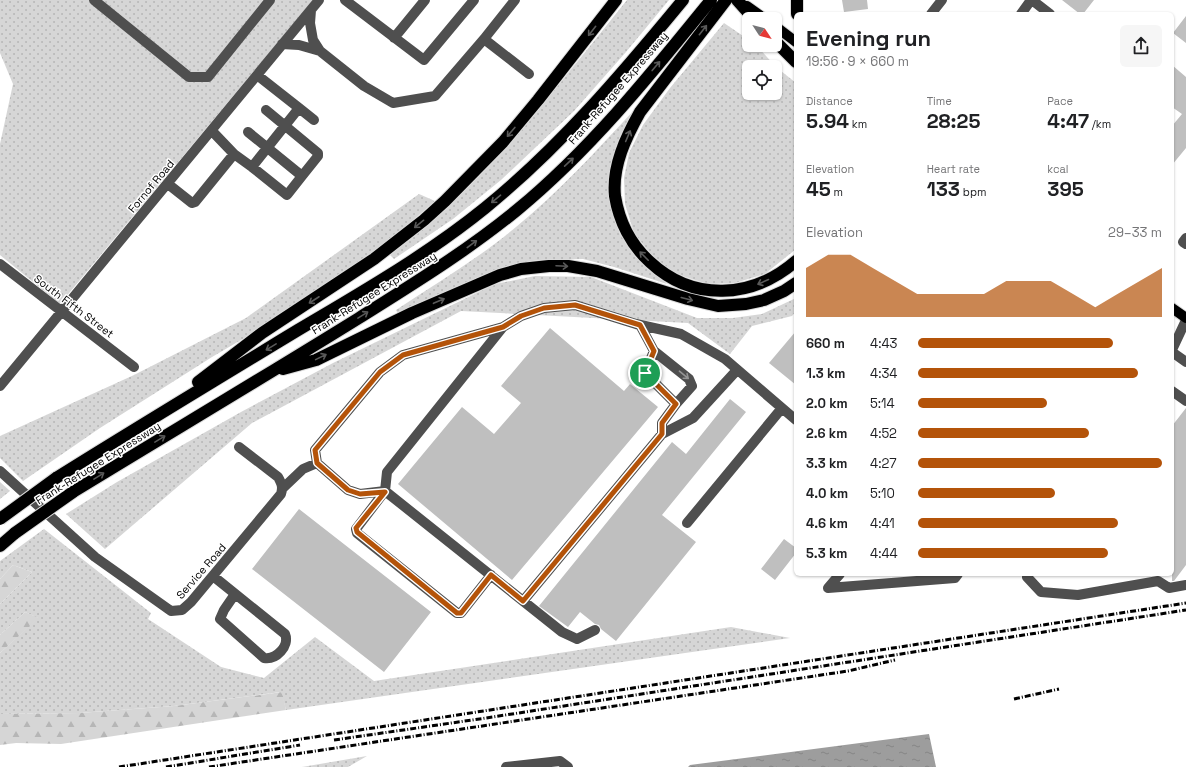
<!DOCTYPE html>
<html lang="en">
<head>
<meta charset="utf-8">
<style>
	:root { --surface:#fff; --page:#f6f6f6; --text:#202124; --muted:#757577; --accent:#b45309 }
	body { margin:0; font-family:"Space Grotesk",sans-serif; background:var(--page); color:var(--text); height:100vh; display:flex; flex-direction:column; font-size:15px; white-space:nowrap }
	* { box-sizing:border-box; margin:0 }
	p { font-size:13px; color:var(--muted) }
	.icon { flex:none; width:22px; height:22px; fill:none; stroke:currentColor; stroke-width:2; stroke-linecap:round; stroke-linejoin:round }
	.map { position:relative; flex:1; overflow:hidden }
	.details { position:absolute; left:794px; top:12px; width:380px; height:564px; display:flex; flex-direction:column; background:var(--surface); border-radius:6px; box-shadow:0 1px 3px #0004 }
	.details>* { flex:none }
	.needle { width:26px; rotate:126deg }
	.tools { position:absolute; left:742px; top:12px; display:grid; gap:8px }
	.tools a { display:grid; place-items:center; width:40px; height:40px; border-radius:6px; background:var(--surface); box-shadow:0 1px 3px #0004; font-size:20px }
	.pin { position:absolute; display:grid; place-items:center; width:34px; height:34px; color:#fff; margin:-17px; border:2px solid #fff; border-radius:50%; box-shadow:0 1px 4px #0007 }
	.round { display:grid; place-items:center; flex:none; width:42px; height:42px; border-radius:6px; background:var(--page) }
	.head { display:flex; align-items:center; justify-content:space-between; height:68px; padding:0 12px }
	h1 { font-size:22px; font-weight:800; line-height:30px }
	.stats { display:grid; grid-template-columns:repeat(3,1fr); gap:6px; height:68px; padding:4px 12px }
	.stats div { display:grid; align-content:center }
	.stats b { font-size:20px; font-weight:800 }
	.stats small { font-size:11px; font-weight:400 }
	.stats p { font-size:11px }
	.chart { height:112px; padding:8px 12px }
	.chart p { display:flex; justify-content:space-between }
	.chart svg { width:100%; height:72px; margin-top:4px; fill:var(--accent); opacity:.7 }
	ul { padding:0 12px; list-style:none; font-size:13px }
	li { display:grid; grid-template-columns:64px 48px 1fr; align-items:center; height:30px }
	li i { height:10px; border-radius:5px; background:var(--accent) }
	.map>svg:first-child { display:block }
	.green { fill:url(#green-dots); fill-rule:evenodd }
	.forest { fill:url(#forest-firs) }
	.water { fill:url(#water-ripples) }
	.building { fill:#bfbfbf }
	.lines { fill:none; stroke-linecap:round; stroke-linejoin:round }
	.major-casing { stroke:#dbdbdb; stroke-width:12 }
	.highway-casing { stroke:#dbdbdb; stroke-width:14 }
	.minor { stroke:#4f4f4f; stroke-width:10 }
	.major { stroke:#000; stroke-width:10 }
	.highway { stroke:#000; stroke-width:12 }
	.rail { stroke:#000; stroke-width:3; stroke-dasharray:6 2 1 2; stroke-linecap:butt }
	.highway-bridge-casing { stroke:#dbdbdb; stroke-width:14; stroke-linecap:butt }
	.highway-bridge { stroke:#000; stroke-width:12 }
	.oneway { stroke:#595959 }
	.oneway2 { stroke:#959595 }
	.route-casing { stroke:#fff; stroke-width:8 }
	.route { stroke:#b45309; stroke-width:5 }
	.labels { text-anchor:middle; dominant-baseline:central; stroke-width:3; stroke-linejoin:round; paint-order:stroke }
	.street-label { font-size:11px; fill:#000; stroke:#fff }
</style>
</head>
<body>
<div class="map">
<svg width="1186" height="767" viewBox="0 0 1186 767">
	<defs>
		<pattern id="green-dots" width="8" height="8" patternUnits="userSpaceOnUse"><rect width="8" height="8" fill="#d6d6d6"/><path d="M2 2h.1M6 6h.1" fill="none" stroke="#b6b6b6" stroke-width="1.8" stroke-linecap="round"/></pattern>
		<pattern id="forest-firs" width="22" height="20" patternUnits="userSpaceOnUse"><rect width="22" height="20" fill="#d6d6d6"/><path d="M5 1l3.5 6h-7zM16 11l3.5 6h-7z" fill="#b6b6b6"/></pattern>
		<pattern id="water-ripples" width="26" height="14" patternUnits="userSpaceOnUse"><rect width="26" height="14" fill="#9d9d9d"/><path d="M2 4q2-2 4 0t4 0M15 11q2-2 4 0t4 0" fill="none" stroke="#858585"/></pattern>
	</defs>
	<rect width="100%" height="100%" fill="#fff"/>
	<path class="green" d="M0,0H313L60,304L0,255V144L13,84L0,53Z
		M627,0H669L626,52L574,111L501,180L453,219L394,259L390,255C411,237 433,221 453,202C517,140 571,69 627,0Z
		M724,23L749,40V45L757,46L776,67L796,83V249L765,274L735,283L708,284L679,275L665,267L650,253L634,233L625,204L624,178L629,153L643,125L670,88ZM749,67H775V93H749Z
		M635,109L621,135L613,156L610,180L611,206L620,234L636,256L667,284L614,267L583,259L538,260L504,267L398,314L396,310C437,283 479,258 516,227C559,192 597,150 635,109Z
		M419,194L435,201L373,255L258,330L212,357L100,428L23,481L0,458V436L134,375L246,318Z
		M535,276L591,277L697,318H733L762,314L796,298V311L792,316L752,326L730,354L688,323L461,311L252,423L105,549L66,514L117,482L241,412L333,363L495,284Z
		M0,482L10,491L0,499Z
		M44,529L151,613L148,619L221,667L264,678L315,637L374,681L731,627L790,638L286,710L281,692L174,706L79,713L0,714V653L38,618L25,612L0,635V604L32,572L13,565L0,579V561Z
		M367,756L348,767H302Z"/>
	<path class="forest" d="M13,565L32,572L0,604V579Z
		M25,612L39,618L0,653V635Z
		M282,692L286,710L61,744L16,743L0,745V714L79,713L174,706Z"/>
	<path class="water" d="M929,734L936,767H688L690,765Z"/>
	<path class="building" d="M842,0H867L868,9L844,12Z
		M1062,0H1094L1083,14H1080Z
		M1186,16V43L1173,33Z
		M1172,65L1186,77V148L1172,165V126L1182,114L1172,107Z
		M550,328L624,391L630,384L658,407L512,580L398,484L462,407L494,434L521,403L501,386Z
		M796,331V385L769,363Z
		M730,399L746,412L662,515L696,542L616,641L601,629L599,625L595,624L580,612L568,627L539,606L672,442L686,454Z
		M1186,408V565L1174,581H1172V426Z
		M299,509L431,612L384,672L252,569Z
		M784,539L796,548V553L775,580L761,569Z"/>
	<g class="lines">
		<g class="major-casing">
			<path id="major" d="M747,6L765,19
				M775,26L796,42
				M1172,308L1186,318"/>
		</g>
		<g class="highway-casing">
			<path id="highway" d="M726,0L640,112C626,137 612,166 615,196C619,221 631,245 650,262C693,302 752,299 796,261
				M737,0L754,19
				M797,0V14
				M775,41L796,62
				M283,369L316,360L412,313L500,275L521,269L549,266H568L597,271L688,299L718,306L746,304L764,300L784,291L796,283
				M198,382L262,333L374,259L424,220L445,201L503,142L538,100L616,0
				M56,478C136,428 217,379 298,330C362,292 427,255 485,208C560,147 622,74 683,0
				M73,492C168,434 264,377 359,318C413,284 467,251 517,210C591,149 651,74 711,0
				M0,546L15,533"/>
		</g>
		<path class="minor" d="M94,0L189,77H208L270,0
			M345,0L424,60L474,0
			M1032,0L1050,14
			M311,10L310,23L313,40L320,51L364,86L393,103L435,96L484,39L515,0
			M931,14L942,0
			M1021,14L1031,0
			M394,38L425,0
			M484,39L529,74
			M282,44L299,45L320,51
			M299,108L314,120
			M212,131L234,154
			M248,132L302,176L318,156V153L266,110
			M252,167L287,195L302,176
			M168,184L192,203L195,202L234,154L252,167L299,108L257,75
			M1186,238L1183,242L1186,244
			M0,264L134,367
			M640,325L654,351L689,379L692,386L676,404L645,373L654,351
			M1172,350L1186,320
			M1172,352L1186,362
			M0,386L319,0
			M1172,391L1186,401
			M662,434V423L676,404
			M0,471L95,557L171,611L182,610L191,602L281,494C283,487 282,484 278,477L239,447
			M282,489L303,469L317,463
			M385,491L360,494L348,490L317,463L315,450L380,372L403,355L503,327
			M385,491L356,529L357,533L457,613H461L491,575
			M687,523L782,408
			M840,574L828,588L955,578L958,574
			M1028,574L1027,577L1041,592L1078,595L1158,581L1169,588L1186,585
			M213,576L285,634C290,646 276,660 264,658L220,619L224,610L235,594
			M523,601L662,434L693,418L737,370
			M595,630L577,639L562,632L385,491L387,472L503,327L521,316L544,308L575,305L636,324L681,334L725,359L796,420
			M506,767L560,761L568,767"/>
		<use href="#major" class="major"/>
		<use href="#highway" class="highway"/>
		<path class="rail" d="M1014,699L1059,689
			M334,740L486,718L1186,610
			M119,767L1186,603
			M166,767L300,745
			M209,767L848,671L895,660"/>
		<g class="highway-bridge-casing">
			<path id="highway-bridge" d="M0,519L56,478
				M15,533L73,492"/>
		</g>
		<use href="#highway-bridge" class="highway-bridge"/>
	</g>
	<defs><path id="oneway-shaft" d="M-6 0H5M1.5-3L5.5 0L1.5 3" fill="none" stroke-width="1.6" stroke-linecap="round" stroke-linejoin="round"/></defs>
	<g class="oneway">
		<use href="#oneway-shaft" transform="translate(703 30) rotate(-52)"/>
		<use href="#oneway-shaft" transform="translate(592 31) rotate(128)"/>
		<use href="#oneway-shaft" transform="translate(656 66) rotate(-50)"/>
		<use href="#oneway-shaft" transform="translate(511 132) rotate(130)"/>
		<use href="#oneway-shaft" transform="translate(628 136) rotate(-67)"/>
		<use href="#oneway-shaft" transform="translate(569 162) rotate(-43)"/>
		<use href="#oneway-shaft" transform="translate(496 199) rotate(140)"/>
		<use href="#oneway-shaft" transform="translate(419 224) rotate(141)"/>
		<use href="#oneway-shaft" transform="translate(472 244) rotate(-37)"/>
		<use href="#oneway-shaft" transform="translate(644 256) rotate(-135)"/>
		<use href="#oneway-shaft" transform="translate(562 266) rotate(3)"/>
		<use href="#oneway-shaft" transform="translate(763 282) rotate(156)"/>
		<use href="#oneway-shaft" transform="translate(687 299) rotate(15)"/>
		<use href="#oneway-shaft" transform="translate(314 300) rotate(147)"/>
		<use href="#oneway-shaft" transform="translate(439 301) rotate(-23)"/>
		<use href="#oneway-shaft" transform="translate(363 315) rotate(-32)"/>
		<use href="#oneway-shaft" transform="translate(271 347) rotate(149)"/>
		<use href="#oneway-shaft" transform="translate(321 357) rotate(-26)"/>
		<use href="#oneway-shaft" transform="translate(160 439) rotate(-31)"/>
		<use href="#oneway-shaft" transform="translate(99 476) rotate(-32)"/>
	</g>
	<use class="oneway2" href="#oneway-shaft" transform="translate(684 375) rotate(40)"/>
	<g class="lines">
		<g class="route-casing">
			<path id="route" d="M575,305L640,325L654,351L645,373L676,404L662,423V434L523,601L491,575L461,613H457L357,532L356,528L385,492L360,494L348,490L317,463L315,450L380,372L403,355L503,327L521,316L544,308Z"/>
		</g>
		<use href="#route" class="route"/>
	</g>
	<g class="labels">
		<g class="street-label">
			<text transform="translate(618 88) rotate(-49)">Frank-Refugee Expressway</text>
			<text transform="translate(151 186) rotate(-50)">Fornof Road</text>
			<text transform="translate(374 293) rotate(-32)">Frank-Refugee Expressway</text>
			<text transform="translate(74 306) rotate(37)">South Fifth Street</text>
			<text transform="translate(98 463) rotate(-32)">Frank-Refugee Expressway</text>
			<text transform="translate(201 571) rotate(-49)">Service Road</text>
		</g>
	</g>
</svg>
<div class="tools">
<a><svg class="needle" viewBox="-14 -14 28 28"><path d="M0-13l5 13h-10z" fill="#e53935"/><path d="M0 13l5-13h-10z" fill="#757577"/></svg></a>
<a><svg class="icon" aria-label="locate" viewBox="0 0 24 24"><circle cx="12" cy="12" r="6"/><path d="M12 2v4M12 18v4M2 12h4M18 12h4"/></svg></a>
</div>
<div class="pin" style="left:645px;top:373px;background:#1e9e55"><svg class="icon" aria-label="arrive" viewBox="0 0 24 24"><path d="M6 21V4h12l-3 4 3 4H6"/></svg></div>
<section class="details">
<div class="head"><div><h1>Evening run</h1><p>19:56 · 9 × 660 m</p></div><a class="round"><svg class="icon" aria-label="share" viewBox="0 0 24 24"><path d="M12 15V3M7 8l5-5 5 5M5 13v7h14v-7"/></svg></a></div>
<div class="stats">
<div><p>Distance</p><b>5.94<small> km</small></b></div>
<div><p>Time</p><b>28:25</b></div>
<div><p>Pace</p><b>4:47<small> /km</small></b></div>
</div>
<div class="stats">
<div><p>Elevation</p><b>45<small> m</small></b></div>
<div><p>Heart rate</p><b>133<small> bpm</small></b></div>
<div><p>kcal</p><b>395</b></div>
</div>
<div class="chart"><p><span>Elevation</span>29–33 m</p>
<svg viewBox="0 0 160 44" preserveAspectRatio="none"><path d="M0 44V14L10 6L20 6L30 14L40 22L50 30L60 30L70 30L80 30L90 22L100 22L110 22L120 30L130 38L140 30L150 22L160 14V44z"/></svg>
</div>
<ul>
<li><b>660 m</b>4:43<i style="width:80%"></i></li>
<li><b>1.3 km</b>4:34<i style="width:90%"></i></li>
<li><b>2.0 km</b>5:14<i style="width:53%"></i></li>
<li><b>2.6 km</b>4:52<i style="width:70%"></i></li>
<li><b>3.3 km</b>4:27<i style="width:100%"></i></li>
<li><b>4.0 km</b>5:10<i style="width:56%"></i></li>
<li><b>4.6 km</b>4:41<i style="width:82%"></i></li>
<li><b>5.3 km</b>4:44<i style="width:78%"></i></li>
</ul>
</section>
</div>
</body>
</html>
